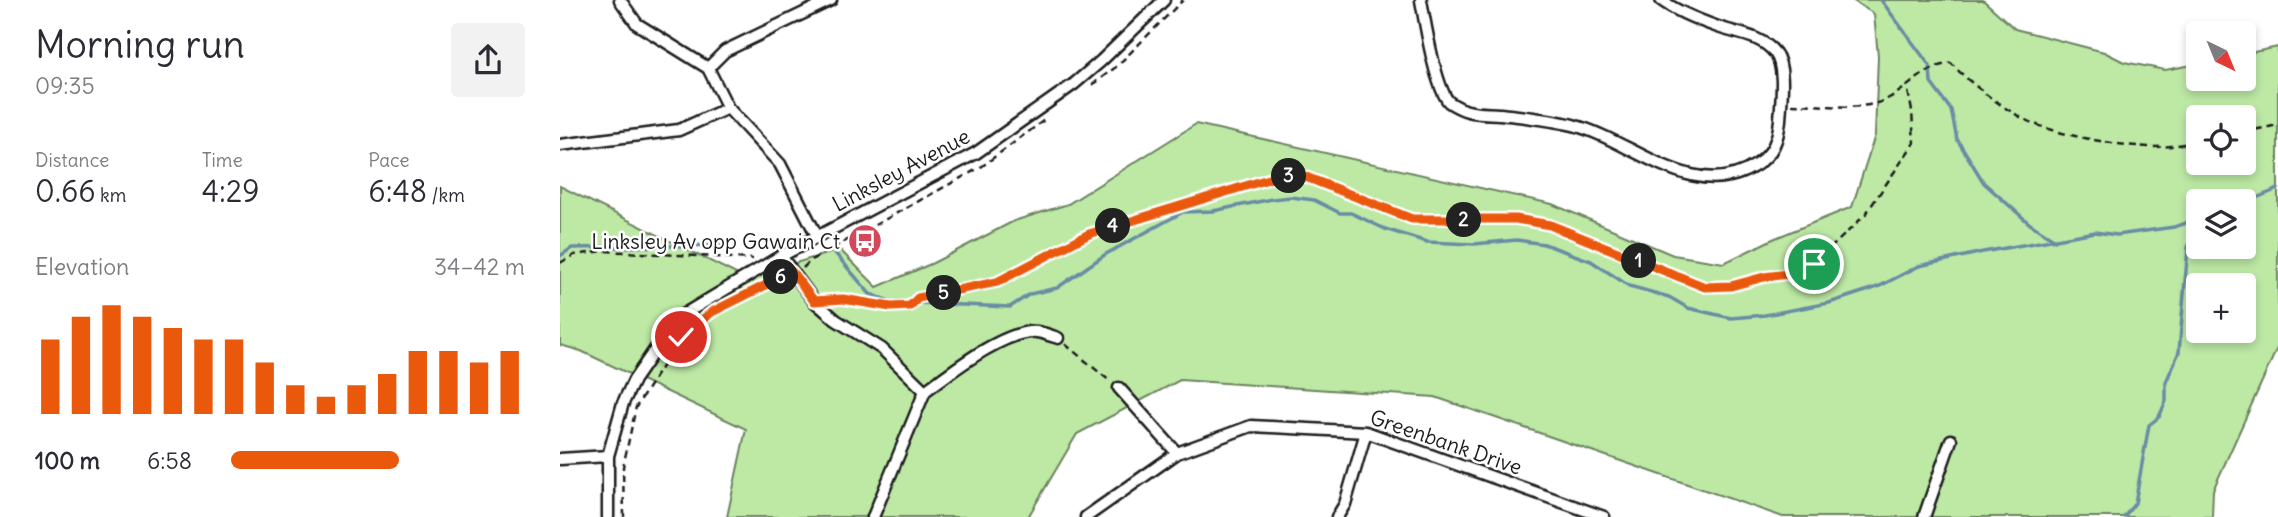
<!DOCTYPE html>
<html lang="en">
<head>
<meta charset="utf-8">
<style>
	:root { --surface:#fff; --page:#f2f2f3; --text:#2b2b33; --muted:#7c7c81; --accent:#ea580c }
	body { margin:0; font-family:Delius,sans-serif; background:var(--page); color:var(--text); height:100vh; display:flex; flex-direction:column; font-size:26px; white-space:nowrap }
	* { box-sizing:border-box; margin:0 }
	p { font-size:23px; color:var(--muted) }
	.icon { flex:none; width:38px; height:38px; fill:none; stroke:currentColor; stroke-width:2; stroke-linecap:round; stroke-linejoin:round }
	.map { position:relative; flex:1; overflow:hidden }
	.details { display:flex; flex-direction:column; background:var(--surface); width:560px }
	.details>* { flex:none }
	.needle { width:46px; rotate:137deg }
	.tools { position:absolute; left:1626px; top:21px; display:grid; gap:14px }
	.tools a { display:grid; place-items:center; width:70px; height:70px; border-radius:7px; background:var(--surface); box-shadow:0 4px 10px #0003; font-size:35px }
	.pin { position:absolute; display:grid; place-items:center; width:60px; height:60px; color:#fff; margin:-30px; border:4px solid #fff; border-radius:50%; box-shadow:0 2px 7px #0007 }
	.km { position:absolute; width:35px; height:35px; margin:-18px; border-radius:50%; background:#222; color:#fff; font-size:19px; line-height:35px; text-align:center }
	.round { display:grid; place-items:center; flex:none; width:74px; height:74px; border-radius:7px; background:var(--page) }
	.head { display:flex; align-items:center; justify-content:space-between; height:119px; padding:0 35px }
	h1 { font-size:38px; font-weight:600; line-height:52px }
	.stats { display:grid; grid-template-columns:repeat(3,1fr); gap:10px; height:119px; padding:7px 35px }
	.stats div { display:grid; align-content:center }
	.stats b { font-size:30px; font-weight:600 }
	.stats small { font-size:19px; font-weight:400 }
	.stats p { font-size:19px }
	.chart { height:196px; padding:14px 35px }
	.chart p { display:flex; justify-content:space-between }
	.chart svg { width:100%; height:126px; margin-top:7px; stroke:var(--accent); stroke-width:6 }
	ul { padding:0 35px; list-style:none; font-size:23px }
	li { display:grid; grid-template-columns:112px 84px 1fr; align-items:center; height:52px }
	li i { height:18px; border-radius:9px; background:var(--accent) }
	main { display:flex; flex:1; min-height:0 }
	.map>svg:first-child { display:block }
	.green { fill:#bde9a5; stroke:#6c8260; stroke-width:2; fill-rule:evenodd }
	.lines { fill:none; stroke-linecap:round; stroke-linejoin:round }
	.stream { stroke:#6a8ca4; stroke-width:3.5 }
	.minor-casing { stroke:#1c1c1c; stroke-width:15 }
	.path { stroke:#1c1c1c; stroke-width:2.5; stroke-dasharray:7 5; stroke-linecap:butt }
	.minor { stroke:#fff; stroke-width:10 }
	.route-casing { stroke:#fff; stroke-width:14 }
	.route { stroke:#ea580c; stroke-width:9 }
	.labels { text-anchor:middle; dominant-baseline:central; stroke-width:5; stroke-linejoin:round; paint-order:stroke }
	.street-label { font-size:21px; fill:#1c1c1c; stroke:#fff }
	.poi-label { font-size:21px; fill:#1c1c1c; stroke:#fff; text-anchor:end }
</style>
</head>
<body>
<main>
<section class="details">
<div class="head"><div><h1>Morning run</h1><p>09:35</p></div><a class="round"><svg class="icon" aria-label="share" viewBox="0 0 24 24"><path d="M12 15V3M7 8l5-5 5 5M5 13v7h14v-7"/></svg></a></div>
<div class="stats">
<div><p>Distance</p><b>0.66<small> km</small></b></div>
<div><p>Time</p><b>4:29</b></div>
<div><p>Pace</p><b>6:48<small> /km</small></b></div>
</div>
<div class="chart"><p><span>Elevation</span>34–42 m</p>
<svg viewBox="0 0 160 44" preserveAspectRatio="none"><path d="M5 44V18M15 44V10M25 44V6M35 44V10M45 44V14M55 44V18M65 44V18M75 44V26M85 44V34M95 44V38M105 44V34M115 44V30M125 44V22M135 44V22M145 44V26M155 44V22"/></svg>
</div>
<ul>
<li><b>100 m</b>6:58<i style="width:57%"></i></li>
</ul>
</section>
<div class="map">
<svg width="1718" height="517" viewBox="0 0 1718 517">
	<rect width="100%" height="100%" fill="#fff"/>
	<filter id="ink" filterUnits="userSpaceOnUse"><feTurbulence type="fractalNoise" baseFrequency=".0143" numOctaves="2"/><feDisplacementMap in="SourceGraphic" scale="14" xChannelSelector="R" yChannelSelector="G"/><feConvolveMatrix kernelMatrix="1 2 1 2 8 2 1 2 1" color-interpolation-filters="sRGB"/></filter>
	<g filter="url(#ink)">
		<path class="green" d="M1292,0H1423L1455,29L1544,52L1564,62L1605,70L1638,64V79H1684V54L1718,47V346L1653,490L1652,517H1223L875,397L620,380L517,434L468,517H167L186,429L21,351L0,345V186L184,278L280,250L317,287L373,263L454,221L508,204L636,124L992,204L1113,255L1164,263L1213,239L1292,207L1315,135L1318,56L1314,14ZM1638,117H1684V163H1638ZM1638,201H1684V247H1638ZM1638,285H1684V331H1638Z"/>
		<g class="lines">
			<path class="stream" d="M1321,0L1370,66L1371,83L1391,110L1397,139L1424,183L1470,224L1495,240
				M1684,203L1718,189
				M275,253L310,294L332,302L450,307L470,294L497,288L546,254L623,212L653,211L712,199L731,197L754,200L780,213H791L825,229L867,242L914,244L957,240L984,244L1031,261L1069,286L1109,297L1128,308L1171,318L1205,315L1269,303L1318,287L1359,266L1423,252L1535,232L1557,235L1614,227L1638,219
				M0,256L12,248L165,245
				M1564,517L1575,503L1589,425L1599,417L1606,401V382L1619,352L1628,247L1638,227"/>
			<g class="minor-casing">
				<path id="minor" d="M60,0L77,24L148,68
					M861,0C865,22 875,87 889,102C893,105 903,110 908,111C918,114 930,113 940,114C965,117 989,119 1013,125C1072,140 1135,205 1196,165C1213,154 1218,140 1220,120C1221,102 1226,67 1215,53C1201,35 1177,34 1158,27C1138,20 1117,12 1101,0
					M0,145L119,130L168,108
					M257,236L220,164L168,108L148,68L165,51L271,0
					M221,256L254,301L276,320L322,349L365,391
					M559,388L617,453
					M365,391C390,373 445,329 477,332C484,333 492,336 498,338
					M0,459L48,456
					M48,517V456L63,403L74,380L116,319L221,256L416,153L514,84L541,61L604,0
					M313,517L365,391
					M526,517L617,453L691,426L806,432L1044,517
					M777,517L785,504L806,432
					M1364,517L1391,440"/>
			</g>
			<path class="path" d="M532,85L556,67L623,0
				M1232,104C1262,104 1301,113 1329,98C1351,86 1365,67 1391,63C1408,82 1445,110 1468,121C1497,135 1563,147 1595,147C1610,147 1624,144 1638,141
				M1684,132L1718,125
				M0,263L14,255L44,251L193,259
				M243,268L251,260L421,167L487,118
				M270,300C297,299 323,308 350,306L358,298L437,282L529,234L718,176L746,177L852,219H956L991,225L1145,287L1171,286L1204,277L1228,274L1254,264L1305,215L1354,143L1352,111L1347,86
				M505,344L551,382
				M64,517L63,467L76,407L121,337L152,312L224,276"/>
			<use href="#minor" class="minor"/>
		</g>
	</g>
	<g class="lines" filter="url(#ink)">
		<g class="route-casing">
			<path id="route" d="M121,337L152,312L232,272L254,301L283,299L331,307L350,306L358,298L437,282L529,234L718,176L746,177L852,219H956L990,225L1145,287L1171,286L1204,277L1228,274L1254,264"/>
		</g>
		<use href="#route" class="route"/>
	</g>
	<defs>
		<g id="bus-disc" transform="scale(1.75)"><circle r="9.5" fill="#d1495b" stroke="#fff"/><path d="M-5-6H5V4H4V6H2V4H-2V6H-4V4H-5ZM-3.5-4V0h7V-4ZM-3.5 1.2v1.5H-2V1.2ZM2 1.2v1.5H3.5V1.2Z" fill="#fff"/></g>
	</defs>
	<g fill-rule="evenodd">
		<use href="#bus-disc" x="305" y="241"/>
	</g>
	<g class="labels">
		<g class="street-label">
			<text transform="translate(341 170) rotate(-28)">Linksley Avenue</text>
			<text transform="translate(886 442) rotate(19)">Greenbank Drive</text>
		</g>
		<g class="poi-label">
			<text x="280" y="241">Linksley Av opp Gawain Ct</text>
		</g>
	</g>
</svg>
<div class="tools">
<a><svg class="needle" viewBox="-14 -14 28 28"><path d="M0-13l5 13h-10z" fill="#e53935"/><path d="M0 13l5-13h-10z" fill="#7c7c81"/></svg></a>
<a><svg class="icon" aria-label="locate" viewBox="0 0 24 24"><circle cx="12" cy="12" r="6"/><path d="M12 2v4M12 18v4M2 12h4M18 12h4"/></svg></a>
<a><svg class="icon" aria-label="layers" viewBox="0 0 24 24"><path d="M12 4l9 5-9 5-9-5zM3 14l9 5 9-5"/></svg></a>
<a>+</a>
</div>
<div class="pin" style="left:1254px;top:264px;background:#1e9e55"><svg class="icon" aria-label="arrive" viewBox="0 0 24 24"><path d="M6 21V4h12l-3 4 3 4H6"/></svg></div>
<div class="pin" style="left:121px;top:337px;background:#d93025"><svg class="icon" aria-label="check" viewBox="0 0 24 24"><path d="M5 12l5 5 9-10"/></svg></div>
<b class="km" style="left:1079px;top:261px">1</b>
<b class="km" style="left:904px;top:220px">2</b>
<b class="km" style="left:729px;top:176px">3</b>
<b class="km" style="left:553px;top:226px">4</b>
<b class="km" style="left:384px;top:293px">5</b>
<b class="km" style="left:221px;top:277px">6</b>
</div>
</main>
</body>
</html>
